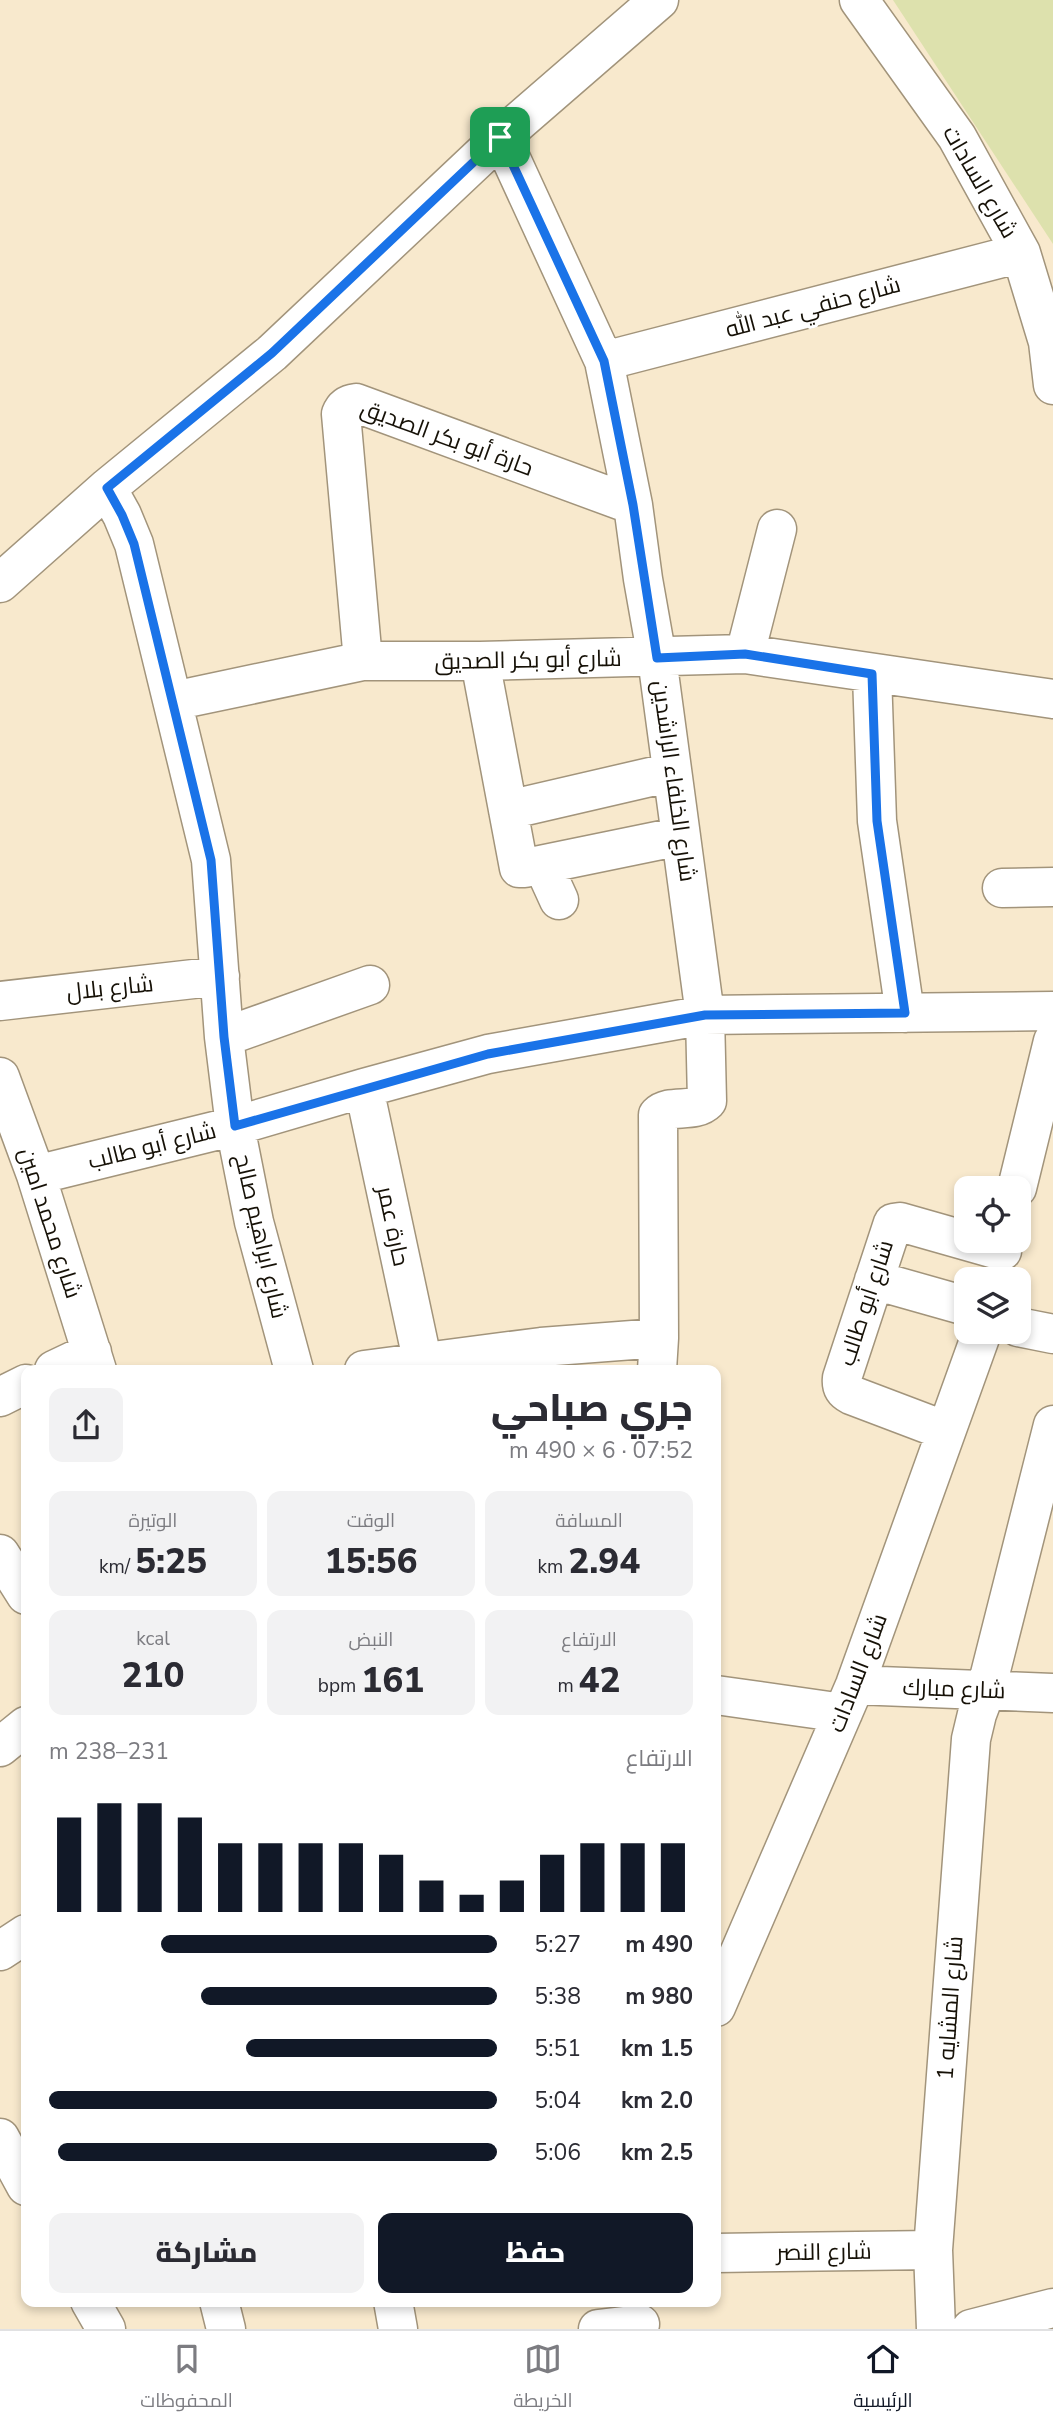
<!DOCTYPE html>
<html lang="ar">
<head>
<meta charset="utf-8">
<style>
	:root { --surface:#fff; --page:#f2f2f3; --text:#2b2b33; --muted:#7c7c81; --line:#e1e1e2; --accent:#111827 }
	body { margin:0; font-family:"Nunito Sans",Cairo,sans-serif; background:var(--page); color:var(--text); direction:rtl; height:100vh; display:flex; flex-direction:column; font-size:26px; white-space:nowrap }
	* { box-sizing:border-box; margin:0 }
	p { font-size:23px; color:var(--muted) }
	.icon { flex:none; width:38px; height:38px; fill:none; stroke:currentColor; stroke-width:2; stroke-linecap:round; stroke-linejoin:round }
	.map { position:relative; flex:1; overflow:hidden; direction:ltr }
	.side { position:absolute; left:21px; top:1365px; width:700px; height:942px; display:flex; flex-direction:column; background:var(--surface); border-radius:14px; box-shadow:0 4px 10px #0003; direction:rtl }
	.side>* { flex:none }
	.buttons { position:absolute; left:954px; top:1176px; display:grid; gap:14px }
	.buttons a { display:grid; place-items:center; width:77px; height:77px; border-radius:14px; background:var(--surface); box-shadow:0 4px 10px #0003; font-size:35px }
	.pin { position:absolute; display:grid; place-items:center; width:60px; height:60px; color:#fff; margin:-30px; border-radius:14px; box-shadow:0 4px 10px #0006 }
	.round { display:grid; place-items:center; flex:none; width:74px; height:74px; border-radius:14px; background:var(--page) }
	.summary { display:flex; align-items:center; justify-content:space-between; height:119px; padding:0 28px }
	h1 { font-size:38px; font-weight:800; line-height:52px }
	.stats { display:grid; grid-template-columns:repeat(3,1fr); gap:10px; height:119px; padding:7px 28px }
	.stats div { display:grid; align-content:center; border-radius:14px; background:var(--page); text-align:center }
	.stats b { font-size:35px; font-weight:800 }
	.stats small { font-size:19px; font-weight:400 }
	.stats p { font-size:19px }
	.chart { height:196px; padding:14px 28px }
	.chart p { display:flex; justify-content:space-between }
	.chart svg { width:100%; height:126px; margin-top:7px; stroke:var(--accent); stroke-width:6 }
	.cta { display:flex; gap:14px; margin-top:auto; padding:14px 28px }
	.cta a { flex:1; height:80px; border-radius:14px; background:var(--accent); color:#fff; font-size:28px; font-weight:800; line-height:80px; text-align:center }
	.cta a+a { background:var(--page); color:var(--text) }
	ul { padding:0 28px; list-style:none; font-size:23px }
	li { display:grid; grid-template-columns:112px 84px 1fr; align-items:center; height:52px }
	li i { height:18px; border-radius:9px; background:var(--accent) }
	.dock { display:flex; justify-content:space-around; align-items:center; height:98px; border-top:2px solid var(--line); background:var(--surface); font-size:19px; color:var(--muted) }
	.dock a { display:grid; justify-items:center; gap:4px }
	.dock .current { color:var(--accent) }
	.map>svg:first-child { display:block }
	.green { fill:#dde1ad }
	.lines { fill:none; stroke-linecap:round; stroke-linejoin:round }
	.minor-casing { stroke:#a2947b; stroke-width:41 }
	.minor { stroke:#fff; stroke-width:38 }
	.route-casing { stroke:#fff; stroke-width:14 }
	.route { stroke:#1a73e8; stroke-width:9 }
	.labels { text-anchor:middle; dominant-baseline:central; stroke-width:6; stroke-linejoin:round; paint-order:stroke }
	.street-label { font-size:23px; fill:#161107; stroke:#fff }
</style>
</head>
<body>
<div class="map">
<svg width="1053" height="2329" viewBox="0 0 1053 2329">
	<rect width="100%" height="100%" fill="#f8e9cd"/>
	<path class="green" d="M893,0H1053V244Z"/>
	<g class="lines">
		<g class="minor-casing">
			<path id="minor" d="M859,0L957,137L1021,253L1048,342L1053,385
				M501,137L604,361L633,505L643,579L657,658L705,1015L707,1101C694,1114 670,1103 658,1115L659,1338L657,1370
				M604,361L1021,253
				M107,488L122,515L134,544L211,860L224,1037L235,1126L254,1222L294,1370
				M0,583L107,488L272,353L501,137L659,0
				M745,654L777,529
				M363,661L341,414C344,406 348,404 356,403L633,505
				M480,661L519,868H525L681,836
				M872,674L877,821L905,1013
				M173,701L363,661H480L745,654L1053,699
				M508,810L672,772
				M543,865L559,900
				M1002,888L1053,887
				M0,1001L220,976
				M224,1037L370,985
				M0,1077L36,1175L97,1370
				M364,1088L423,1364
				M36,1175L235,1126L364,1088L488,1054L705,1015L1053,1011
				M1017,1188L1053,1041
				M874,1280L966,1306
				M1018,1327L1053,1334
				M54,1370L92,1352
				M364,1370L541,1347L659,1338
				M0,1397L26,1384
				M946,1431L851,1395C843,1391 841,1387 842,1378L893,1223L900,1222L1002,1251
				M0,1554L26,1595
				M855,1685L1053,1693
				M716,1695L843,1713
				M0,1747L26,1726
				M0,1951L26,1934
				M716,2007L855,1685L982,1332
				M0,2138L26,2186
				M716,2253L933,2250
				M90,2301L106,2329
				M219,2301L226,2329
				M393,2301L398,2329
				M598,2329L640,2324
				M936,2329L933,2250L971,1739L977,1714L986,1690L1053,1425
				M971,2329L1053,2308"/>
		</g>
		<use href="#minor" class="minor"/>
	</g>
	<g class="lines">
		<g class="route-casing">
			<path id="route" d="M500,137L604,361L633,505L657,658L745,654L872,674L877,821L905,1013L705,1015L488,1054L235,1126L224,1037L211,860L134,544L122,515L107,488L272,353Z"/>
		</g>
		<use href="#route" class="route"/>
	</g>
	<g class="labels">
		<g class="street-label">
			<text transform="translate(980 182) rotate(60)">شارع السادات</text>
			<text transform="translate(813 307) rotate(-15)">شارع حنفي عبد الله</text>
			<text transform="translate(447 438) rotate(20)">حارة أبو بكر الصديق</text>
			<text transform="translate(528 660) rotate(-1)">شارع أبو بكر الصديق</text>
			<text transform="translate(674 781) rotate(82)">شارع الخلفاء الراشدين</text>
			<text transform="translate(110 988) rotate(-6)">شارع بلال</text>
			<text transform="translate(152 1146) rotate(-14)">شارع أبو طالب</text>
			<text transform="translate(50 1223) rotate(72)">شارع محمد امين</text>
			<text transform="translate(393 1226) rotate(78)">حارة عمر</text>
			<text transform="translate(261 1236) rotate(77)">شارع ابراهيم صالح</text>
			<text transform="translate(866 1303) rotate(-72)">شارع أبو طالب</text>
			<text transform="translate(858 1673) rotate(-69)">شارع السادات</text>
			<text transform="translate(954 1689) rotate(2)">شارع مبارك</text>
			<text transform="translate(950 2008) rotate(-86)">شارع المشايه 1</text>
			<text transform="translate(824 2252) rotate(-1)">شارع النصر</text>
		</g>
	</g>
</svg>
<div class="buttons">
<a><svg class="icon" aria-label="locate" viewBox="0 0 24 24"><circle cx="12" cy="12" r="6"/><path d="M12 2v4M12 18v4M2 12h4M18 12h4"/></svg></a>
<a><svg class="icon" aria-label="layers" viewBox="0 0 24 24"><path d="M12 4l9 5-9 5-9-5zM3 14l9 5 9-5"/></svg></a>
</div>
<div class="pin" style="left:500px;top:137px;background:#1e9e55"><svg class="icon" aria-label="arrive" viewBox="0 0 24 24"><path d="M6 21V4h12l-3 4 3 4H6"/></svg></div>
<section class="side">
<div class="summary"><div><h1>جري صباحي</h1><p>07:52 · 6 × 490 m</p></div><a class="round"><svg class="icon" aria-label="share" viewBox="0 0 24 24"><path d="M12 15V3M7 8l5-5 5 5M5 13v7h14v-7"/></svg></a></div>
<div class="stats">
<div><p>المسافة</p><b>2.94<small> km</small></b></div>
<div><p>الوقت</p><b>15:56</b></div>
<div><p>الوتيرة</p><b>5:25<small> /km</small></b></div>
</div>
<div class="stats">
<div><p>الارتفاع</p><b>42<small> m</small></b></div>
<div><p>النبض</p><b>161<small> bpm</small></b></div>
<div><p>kcal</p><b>210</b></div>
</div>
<div class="chart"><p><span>الارتفاع</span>231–238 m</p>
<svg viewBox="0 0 160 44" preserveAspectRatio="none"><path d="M5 44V11M15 44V6M25 44V6M35 44V11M45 44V20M55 44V20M65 44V20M75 44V20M85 44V24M95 44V33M105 44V38M115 44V33M125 44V24M135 44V20M145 44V20M155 44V20"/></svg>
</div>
<ul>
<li><b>490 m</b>5:27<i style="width:75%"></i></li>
<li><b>980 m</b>5:38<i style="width:66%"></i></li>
<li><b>1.5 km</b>5:51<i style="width:56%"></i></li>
<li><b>2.0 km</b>5:04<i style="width:100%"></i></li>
<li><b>2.5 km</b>5:06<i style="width:98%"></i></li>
</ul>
<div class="cta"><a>حفظ</a><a>مشاركة</a></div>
</section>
</div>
<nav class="dock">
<a class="current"><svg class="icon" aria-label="home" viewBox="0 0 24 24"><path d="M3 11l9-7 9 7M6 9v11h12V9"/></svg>الرئيسية</a>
<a><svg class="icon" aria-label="map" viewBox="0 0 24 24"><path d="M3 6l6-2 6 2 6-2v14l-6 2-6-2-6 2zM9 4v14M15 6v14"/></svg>الخريطة</a>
<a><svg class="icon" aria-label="saved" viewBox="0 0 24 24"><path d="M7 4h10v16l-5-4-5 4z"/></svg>المحفوظات</a>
</nav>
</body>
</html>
